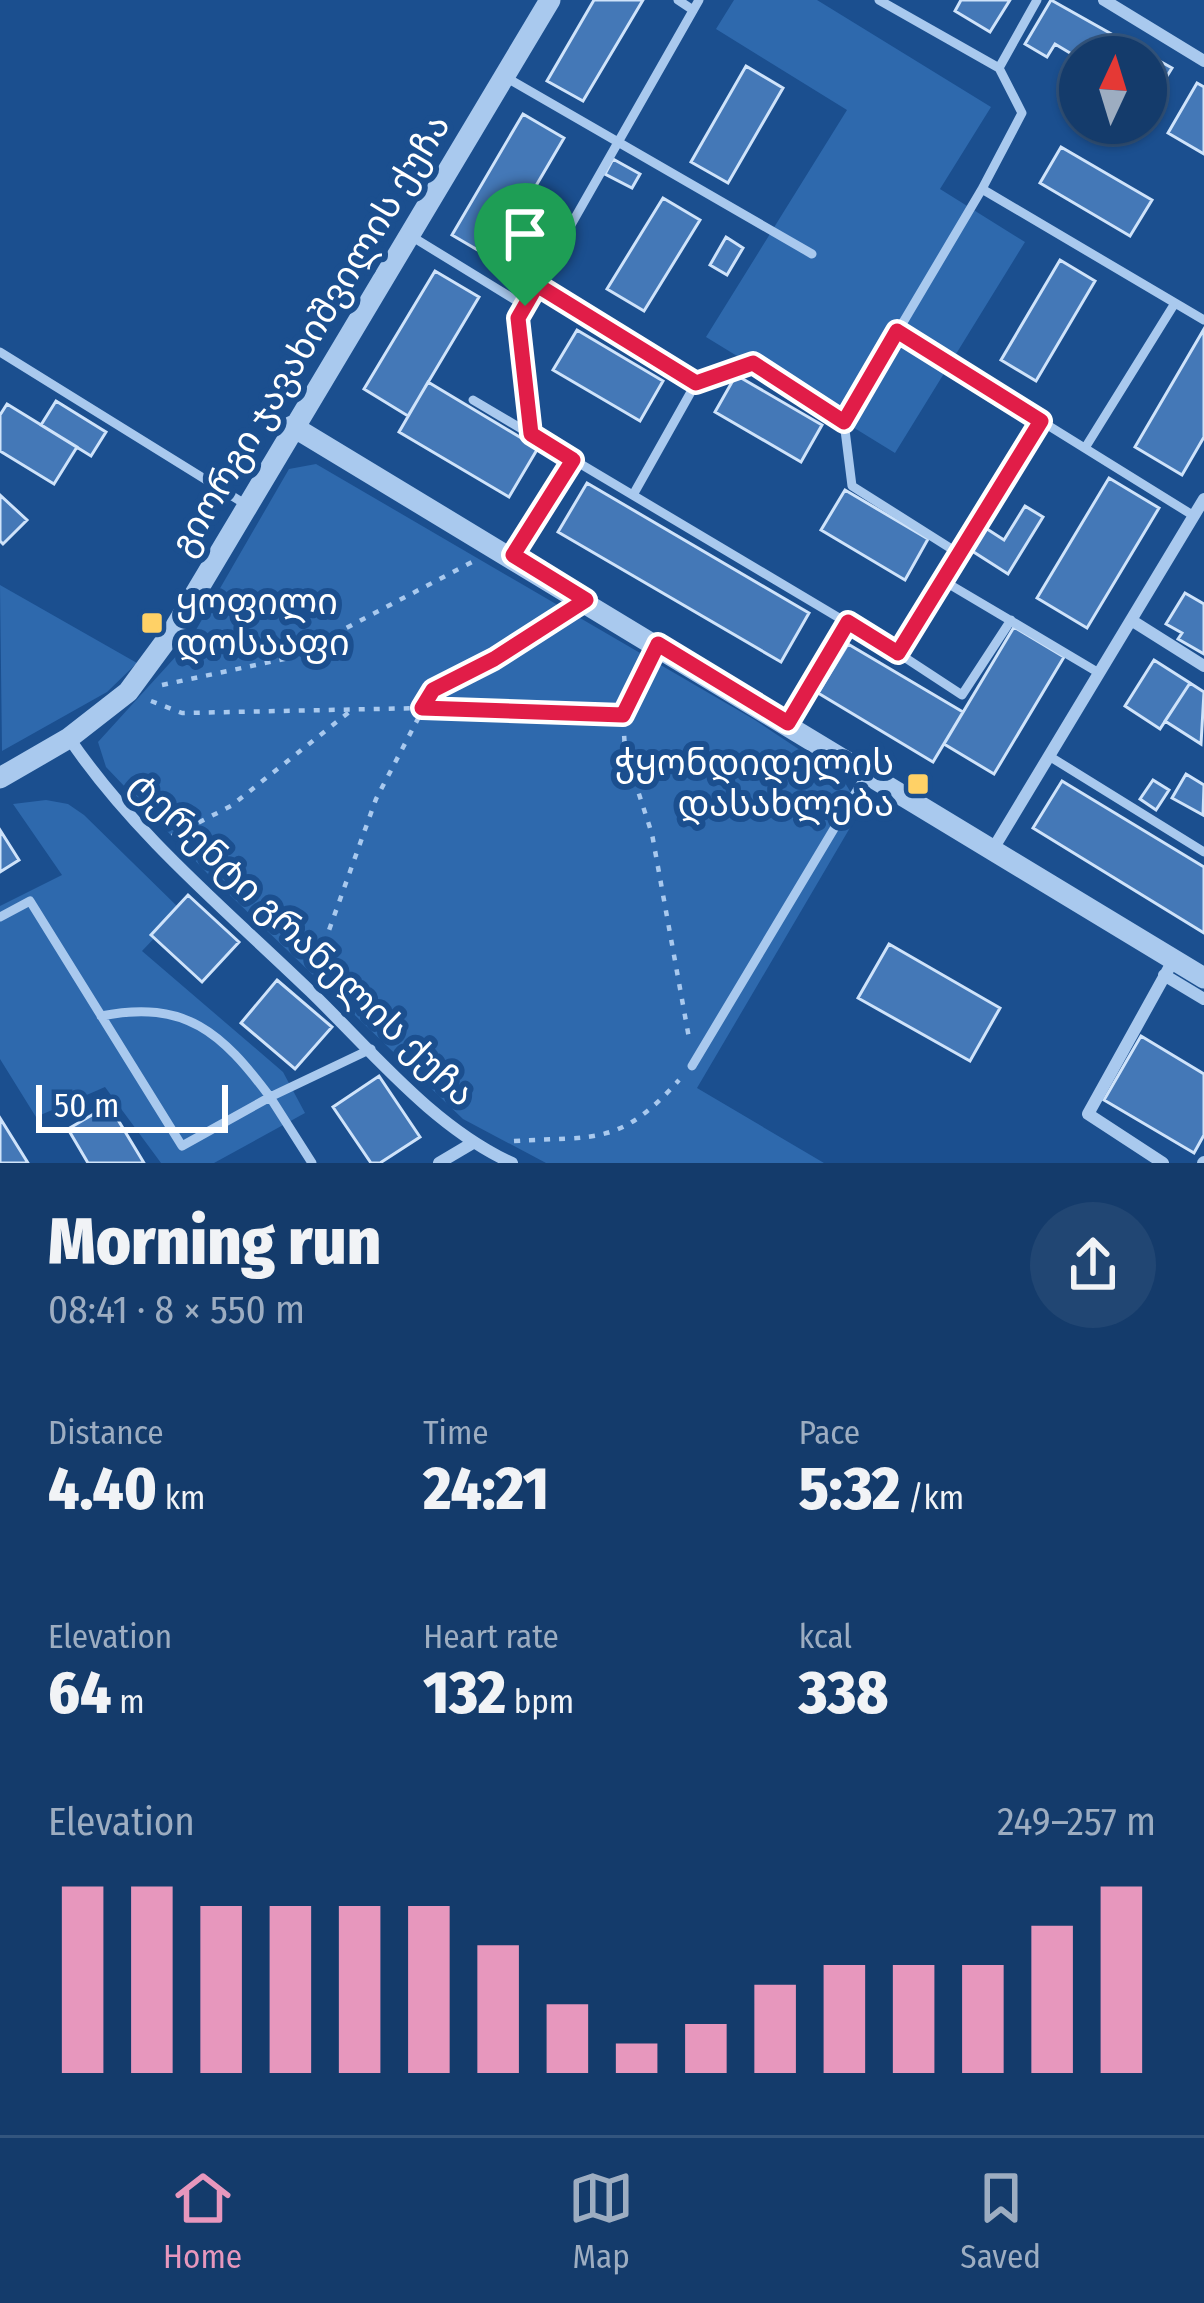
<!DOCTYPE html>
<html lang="en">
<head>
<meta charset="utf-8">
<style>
	:root { --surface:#143b6b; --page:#214673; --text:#f1f3f6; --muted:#9dadc1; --line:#33557e; --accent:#e797bd }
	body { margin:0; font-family:"Fira Sans Condensed","Noto Sans Georgian",sans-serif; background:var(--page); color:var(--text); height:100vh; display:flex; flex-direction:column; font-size:45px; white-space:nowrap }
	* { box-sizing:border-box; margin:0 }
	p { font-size:39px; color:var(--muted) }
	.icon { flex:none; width:66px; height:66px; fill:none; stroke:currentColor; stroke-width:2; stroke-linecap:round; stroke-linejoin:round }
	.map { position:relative; height:1163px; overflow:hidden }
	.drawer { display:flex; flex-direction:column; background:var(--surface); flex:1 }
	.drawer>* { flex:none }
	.needle { width:78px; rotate:4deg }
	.buttons { position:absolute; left:1059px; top:36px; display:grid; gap:24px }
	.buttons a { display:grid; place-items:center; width:108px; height:108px; border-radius:50%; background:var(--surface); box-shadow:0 3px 9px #0004,0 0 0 3px var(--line); font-size:60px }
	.scale { position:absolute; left:36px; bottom:30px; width:192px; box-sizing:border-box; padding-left:12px; border:6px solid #fff; border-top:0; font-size:33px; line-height:42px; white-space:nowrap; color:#fff; -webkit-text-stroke:9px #1b4f8f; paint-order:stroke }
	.pin { position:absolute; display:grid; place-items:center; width:102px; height:102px; color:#fff; margin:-123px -51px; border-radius:50% 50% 50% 0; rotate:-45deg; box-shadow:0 0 12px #0007 }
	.pin .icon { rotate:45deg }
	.round { display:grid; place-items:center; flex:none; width:126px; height:126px; border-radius:63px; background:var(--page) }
	.headline { display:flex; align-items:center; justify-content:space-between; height:204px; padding:0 48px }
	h1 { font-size:66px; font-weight:800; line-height:90px }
	.figures { display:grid; grid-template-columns:repeat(3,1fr); gap:18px; height:204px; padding:12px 48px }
	.figures div { display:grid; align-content:center }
	.figures b { font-size:60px; font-weight:800 }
	.figures small { font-size:33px; font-weight:400 }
	.figures p { font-size:33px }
	.chart { height:336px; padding:24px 48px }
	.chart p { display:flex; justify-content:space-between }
	.chart svg { width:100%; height:216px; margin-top:12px; stroke:var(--accent); stroke-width:6 }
	.tabs { display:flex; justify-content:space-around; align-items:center; height:168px; border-top:3px solid var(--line); background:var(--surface); font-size:33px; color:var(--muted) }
	.tabs a { display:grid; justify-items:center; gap:6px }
	.tabs .on { color:var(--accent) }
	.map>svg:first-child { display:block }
	.green { fill:#2e69ad }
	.building { fill:#4478b7; stroke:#cfe3fa; stroke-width:3 }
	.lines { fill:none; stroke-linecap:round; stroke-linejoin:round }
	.path { stroke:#a9c9ee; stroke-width:4.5; stroke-dasharray:6 9; stroke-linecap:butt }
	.service { stroke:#a9c9ee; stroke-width:9 }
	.minor { stroke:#a9c9ee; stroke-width:12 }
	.tertiary { stroke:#a9c9ee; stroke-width:21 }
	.route-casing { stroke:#fff; stroke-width:24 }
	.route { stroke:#e11d48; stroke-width:15 }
	.poi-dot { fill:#ffd166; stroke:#1b4f8f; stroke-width:4.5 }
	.labels { text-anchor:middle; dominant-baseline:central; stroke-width:12; stroke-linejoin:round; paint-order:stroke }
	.street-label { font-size:36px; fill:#fff; stroke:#1b4f8f }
	.poi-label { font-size:36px; fill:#fff; stroke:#1b4f8f; text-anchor:start }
</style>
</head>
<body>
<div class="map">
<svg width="1204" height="1163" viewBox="0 0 1204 1163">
	<rect width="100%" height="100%" fill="#1b4f8f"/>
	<path class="green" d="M734,0H817L991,107L940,189L1025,242L895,453L706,337L847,110L716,29Z
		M316,464L755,720L842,778L861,809L697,1088L824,1163H546L463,1119L207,873L106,767L98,742L189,642L289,469Z
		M0,585L137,663L107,692L2,751Z
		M46,800L68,804L84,815L181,910L142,951L283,1072L305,1113L214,1163H161L105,1087L36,1117L0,1059V906L62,875L13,804Z"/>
	<path class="building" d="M594,0H643L583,101L547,81Z
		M961,0H1010L990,32L955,11Z
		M1051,0L1172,68L1146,110V57L1080,59L1055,44L1047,57L1025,44Z
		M746,66L783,88L728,183L691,162Z
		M1197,83L1204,87V154L1168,133Z
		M523,114L564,138L493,259L452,235Z
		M1061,147L1152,200L1130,236L1040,183Z
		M613,159L640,174L632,188L605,174Z
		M663,198L700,220L644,311L607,289Z
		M726,237L743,248L727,275L710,265Z
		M1060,260L1095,281L1036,381L1001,360Z
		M435,271L479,297L408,416L364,389Z
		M1204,329V437L1182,475L1135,447Z
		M577,330L663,381L640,421L553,370Z
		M736,375L822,425L801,462L715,412Z
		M428,382L538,448L509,497L399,432Z
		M56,401L106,432L91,456L41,425Z
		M7,404L77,447L54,484L0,451V415Z
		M1109,478L1159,508L1087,628L1037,598Z
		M587,483L809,613L781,662L558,532Z
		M845,490L928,539L905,580L821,530Z
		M0,495L27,520L3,544L0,541Z
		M1025,506L1043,517L1008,574L969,549L984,527L1004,540Z
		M1185,593L1204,604V654L1178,639L1182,633L1166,624Z
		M1014,627L1064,657L994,774L944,744Z
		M848,644L963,712L933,762L818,693Z
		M1154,660L1190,683L1160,729L1125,706Z
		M1190,683L1204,692L1201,744L1165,721Z
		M1186,774L1204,785L1203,815L1172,798Z
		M1153,780L1169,790L1156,810L1140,799Z
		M1062,781L1204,867V933L1033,828Z
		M0,830L19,860L0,872Z
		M188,895L239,942L202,982L151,935Z
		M889,944L1000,1008L970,1061L858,998Z
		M277,980L332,1027L295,1069L241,1023Z
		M1141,1036L1204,1074V1135L1194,1153L1104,1100Z
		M379,1076L420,1137L380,1163H371L333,1107Z
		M109,1105L144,1163H88L68,1129Z
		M0,1118L28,1163H0Z"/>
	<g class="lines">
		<path class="path" d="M646,666L623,715L625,751L652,834L689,1038
			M162,685L289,658L472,562
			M151,701L182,713L422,708L623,715
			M172,836L231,806L353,709
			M314,972L376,799L433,690L562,615
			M514,1141C597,1136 620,1146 679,1080"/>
		<path class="service" d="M678,0L693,10
			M879,0L999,68L1037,0
			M507,78L812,254
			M982,189L1022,113L999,68
			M411,236L525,306
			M537,285L696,383L753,363L844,422
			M897,331L1041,421
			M0,352L245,504
			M473,400L898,653L942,580L1099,673
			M531,434L518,318L699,0
			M1085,448L1175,303
			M633,495L696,383
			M958,553L852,486L844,422L982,189L1204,320
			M513,555L573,460
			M942,580L1041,421L1194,516
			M898,653L962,695L1011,620
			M787,723L848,622
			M1049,756L1204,852
			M0,917L30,901L182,1146L270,1097L312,1163
			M101,1016C186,999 222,1033 270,1097L371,1049
			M692,1066L865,777"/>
		<path class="minor" d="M1104,0L1204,61
			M1131,620L1204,666
			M69,738C134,834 226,910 310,991C372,1051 433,1127 512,1163
			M993,849L1204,499
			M1164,975L1204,999
			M439,1163L471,1144
			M1163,1163L1088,1114L1174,959
			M1203,1163L1204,1162"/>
		<path class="tertiary" d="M292,426L1204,978
			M0,778L69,738L128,692L173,631L550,0"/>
	</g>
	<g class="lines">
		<g class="route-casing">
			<path id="route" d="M537,285L696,383L753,363L844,422L897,331L1041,421L898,653L848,622L788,723L658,644L623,715L422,708L433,690L494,659L586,600L513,555L573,460L531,434L518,318Z"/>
		</g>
		<use href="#route" class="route"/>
	</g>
	<g class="poi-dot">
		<rect x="140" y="611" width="24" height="24" rx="6"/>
		<rect x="906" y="772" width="24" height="24" rx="6"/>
	</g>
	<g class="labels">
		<g class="street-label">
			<text transform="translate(310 335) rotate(-59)">გიორგი ჯავახიშვილის ქუჩა</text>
			<text transform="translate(302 939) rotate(44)">ტერენტი გრანელის ქუჩა</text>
		</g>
		<g class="poi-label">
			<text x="176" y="602">ყოფილი<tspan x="176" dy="41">დოსააფი</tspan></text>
			<text x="894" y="763" text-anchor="end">ჭყონდიდელის<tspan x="894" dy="41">დასახლება</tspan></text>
		</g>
	</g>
</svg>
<div class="buttons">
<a><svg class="needle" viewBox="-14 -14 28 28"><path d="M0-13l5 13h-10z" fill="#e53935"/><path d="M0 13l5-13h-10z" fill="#9dadc1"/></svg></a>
</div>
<div class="scale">50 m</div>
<div class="pin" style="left:525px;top:306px;background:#1e9e55"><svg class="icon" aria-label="arrive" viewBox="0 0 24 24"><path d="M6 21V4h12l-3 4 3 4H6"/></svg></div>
</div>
<section class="drawer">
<div class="headline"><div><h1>Morning run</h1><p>08:41 · 8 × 550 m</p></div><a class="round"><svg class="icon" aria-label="share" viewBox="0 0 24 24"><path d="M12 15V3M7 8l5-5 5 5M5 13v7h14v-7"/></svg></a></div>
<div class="figures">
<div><p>Distance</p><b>4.40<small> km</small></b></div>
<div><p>Time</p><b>24:21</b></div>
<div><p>Pace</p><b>5:32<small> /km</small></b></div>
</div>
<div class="figures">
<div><p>Elevation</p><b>64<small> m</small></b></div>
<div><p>Heart rate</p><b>132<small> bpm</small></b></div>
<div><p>kcal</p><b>338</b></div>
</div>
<div class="chart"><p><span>Elevation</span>249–257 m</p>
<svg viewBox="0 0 160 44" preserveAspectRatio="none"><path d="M5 44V6M15 44V6M25 44V10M35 44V10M45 44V10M55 44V10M65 44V18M75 44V30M85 44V38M95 44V34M105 44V26M115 44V22M125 44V22M135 44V22M145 44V14M155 44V6"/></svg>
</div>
</section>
<nav class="tabs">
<a class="on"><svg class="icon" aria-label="home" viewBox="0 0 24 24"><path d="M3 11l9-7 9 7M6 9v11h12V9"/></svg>Home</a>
<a><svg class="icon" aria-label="map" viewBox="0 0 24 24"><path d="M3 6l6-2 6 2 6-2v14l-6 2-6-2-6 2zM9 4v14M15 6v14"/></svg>Map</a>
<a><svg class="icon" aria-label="saved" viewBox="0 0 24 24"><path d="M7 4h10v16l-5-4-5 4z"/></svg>Saved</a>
</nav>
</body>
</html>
